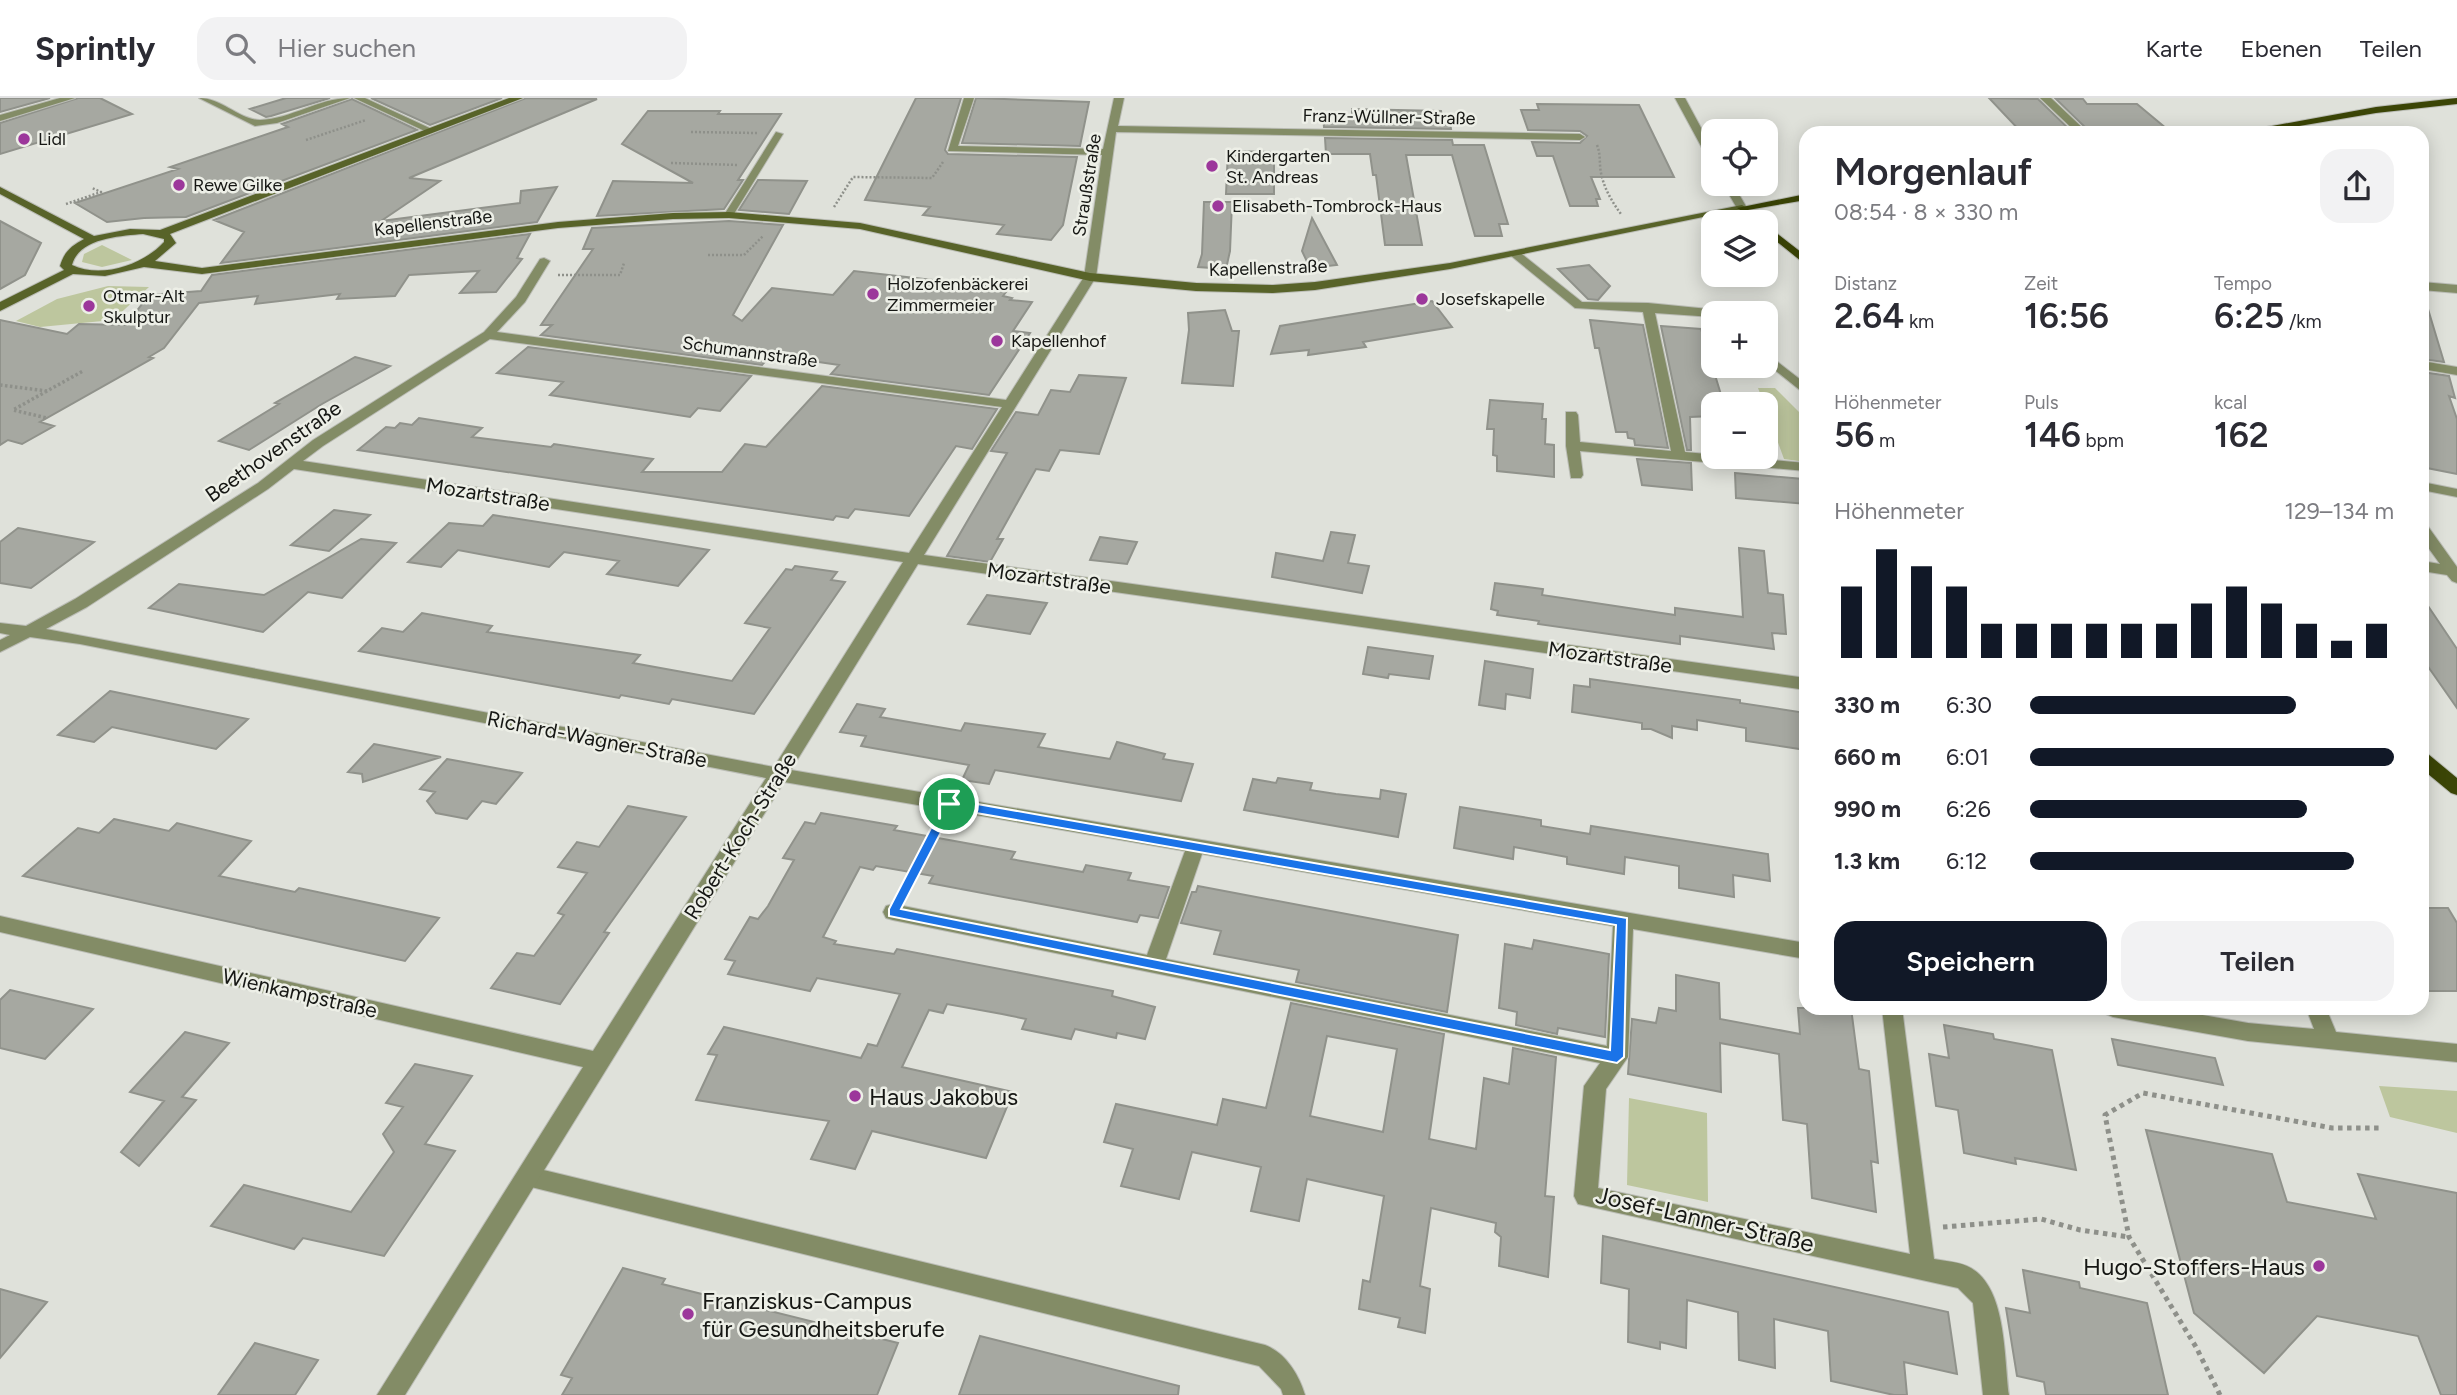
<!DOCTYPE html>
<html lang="de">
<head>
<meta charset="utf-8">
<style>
	:root { --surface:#fff; --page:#f2f2f3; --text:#2b2b33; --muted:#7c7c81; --line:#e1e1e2; --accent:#111827 }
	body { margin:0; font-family:Figtree,sans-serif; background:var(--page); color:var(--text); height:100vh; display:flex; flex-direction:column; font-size:26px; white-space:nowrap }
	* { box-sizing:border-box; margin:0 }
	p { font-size:23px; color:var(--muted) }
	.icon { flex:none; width:38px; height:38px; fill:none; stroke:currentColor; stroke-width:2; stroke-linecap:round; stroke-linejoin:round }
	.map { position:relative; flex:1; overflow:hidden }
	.drawer { position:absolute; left:1799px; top:28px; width:630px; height:889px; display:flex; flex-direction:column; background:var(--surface); border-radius:21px; box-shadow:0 4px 18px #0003 }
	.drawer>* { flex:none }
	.tools { position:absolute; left:1701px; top:21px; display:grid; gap:14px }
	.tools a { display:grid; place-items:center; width:77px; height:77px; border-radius:14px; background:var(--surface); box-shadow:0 4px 18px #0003; font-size:35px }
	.pin { position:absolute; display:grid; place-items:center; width:60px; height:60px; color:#fff; margin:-30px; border:4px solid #fff; border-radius:50%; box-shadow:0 2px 7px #0007 }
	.round { display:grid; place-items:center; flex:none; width:74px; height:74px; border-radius:21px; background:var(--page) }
	.head { display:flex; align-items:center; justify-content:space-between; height:119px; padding:0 35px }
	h1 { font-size:38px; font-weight:600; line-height:52px }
	.metrics { display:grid; grid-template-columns:repeat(3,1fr); gap:10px; height:119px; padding:7px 35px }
	.metrics div { display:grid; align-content:center }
	.metrics b { font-size:35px; font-weight:600 }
	.metrics small { font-size:19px; font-weight:400 }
	.metrics p { font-size:19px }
	.chart { height:196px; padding:14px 35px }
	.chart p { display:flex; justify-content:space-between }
	.chart svg { width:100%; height:126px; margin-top:7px; stroke:var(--accent); stroke-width:6 }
	.action { display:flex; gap:14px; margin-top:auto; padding:14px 35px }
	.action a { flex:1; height:80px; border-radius:21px; background:var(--accent); color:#fff; font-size:28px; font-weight:600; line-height:80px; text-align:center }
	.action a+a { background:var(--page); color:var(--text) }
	ul { padding:0 35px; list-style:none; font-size:23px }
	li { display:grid; grid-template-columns:112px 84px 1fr; align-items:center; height:52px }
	li i { height:18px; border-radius:9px; background:var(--accent) }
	header { display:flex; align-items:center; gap:42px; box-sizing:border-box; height:98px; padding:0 35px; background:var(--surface); border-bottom:2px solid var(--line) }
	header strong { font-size:33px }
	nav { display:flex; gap:38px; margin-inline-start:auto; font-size:24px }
	.search { width:490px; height:63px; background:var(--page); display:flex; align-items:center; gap:18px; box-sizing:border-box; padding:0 24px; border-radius:21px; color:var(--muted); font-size:26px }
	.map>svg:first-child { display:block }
	.green { fill:#bdc69e }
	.building { fill:#a6a8a1; stroke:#90928b; stroke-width:2; fill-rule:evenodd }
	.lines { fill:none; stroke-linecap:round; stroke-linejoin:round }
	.lane-casing { stroke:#bbbdb6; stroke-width:2 }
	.street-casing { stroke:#bbbdb6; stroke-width:2 }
	.secondary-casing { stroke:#bbbdb6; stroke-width:2 }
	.primary-casing { stroke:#bbbdb6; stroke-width:2 }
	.path-far3 { stroke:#8e908a; stroke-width:2.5; stroke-dasharray:2 2; stroke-linecap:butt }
	.path-far2 { stroke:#8e908a; stroke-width:3.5; stroke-dasharray:2.5 2.5; stroke-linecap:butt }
	.path-far1 { stroke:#8e908a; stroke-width:4.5; stroke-dasharray:3.5 3.5; stroke-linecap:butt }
	.path { stroke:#8e908a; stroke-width:5; stroke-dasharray:4.5 4.5; stroke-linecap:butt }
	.lane { fill:#838c66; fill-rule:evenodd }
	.street { fill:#838c66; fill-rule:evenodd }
	.secondary { fill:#586329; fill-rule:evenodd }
	.primary { fill:#3b4506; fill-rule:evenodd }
	.route { fill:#1a73e8; stroke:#fff; stroke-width:2; fill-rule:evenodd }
	.poi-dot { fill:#9c379b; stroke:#edefe7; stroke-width:2.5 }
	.labels { text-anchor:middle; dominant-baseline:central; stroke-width:5; stroke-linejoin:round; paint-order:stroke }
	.far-street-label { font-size:18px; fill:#161714; stroke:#edefe7 }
	.far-poi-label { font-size:18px; fill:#161714; stroke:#edefe7; text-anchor:start }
	.street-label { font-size:21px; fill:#161714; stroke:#edefe7 }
	.near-poi-label { font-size:24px; fill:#161714; stroke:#edefe7; text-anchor:start }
	.near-street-label { font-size:24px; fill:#161714; stroke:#edefe7 }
</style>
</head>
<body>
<header>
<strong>Sprintly</strong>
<div class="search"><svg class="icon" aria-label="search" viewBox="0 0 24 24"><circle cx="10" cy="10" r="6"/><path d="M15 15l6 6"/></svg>Hier suchen</div>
<nav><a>Karte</a><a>Ebenen</a><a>Teilen</a></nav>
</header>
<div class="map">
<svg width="2457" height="1297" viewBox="0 0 2457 1297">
	<rect width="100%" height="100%" fill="#dfe1da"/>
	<path class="green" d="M102,147L132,162L102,169L82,164L84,156Z
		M108,188L149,189L113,222L40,229L16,223L57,201Z
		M1758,290H1775L1806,321V364L1784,361Z
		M2379,988L2457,993V1035L2390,1019Z
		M1629,1000L1707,1015L1708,1104L1627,1087Z"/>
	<path class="building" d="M0,0H50L0,14Z
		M78,0H100L132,16L0,56V25Z
		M286,0H330L271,18L266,19L250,11Z
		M371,0H502L430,27Z
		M526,0L597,1L409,80L440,83L381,123L520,105L521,93L557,89L537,124L221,165L244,134L214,122Z
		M916,0H961L945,52L948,56L1077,59L1063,127L1051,142L997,136L1004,127L923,117L930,109L865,102Z
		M976,0L1089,4L1080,48L962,45Z
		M1989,0L2038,1L2073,35H2022Z
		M352,1L417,32L186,119L144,120L107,124L75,105L178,71L170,69L288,29L282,26Z
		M2056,1H2083L2087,6H2137L2167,31H2124L2129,35H2091Z
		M1537,6L1639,7L1674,79H1591L1600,101H1596L1598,108H1570L1553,58H1537L1532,44L1580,45L1587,38L1580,33L1528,32L1521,12H1539Z
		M1352,11L1441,13L1442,19H1449L1451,31L1324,29L1323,17H1352Z
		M648,13H720L718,16H781L738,82H743L724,111L597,118L613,83L693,85L622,46Z
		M1325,40L1452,42L1453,47H1484L1508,126H1499L1502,138H1475L1452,57H1406L1422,147H1385L1376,77H1373L1370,56H1326Z
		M1228,53L1274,54V96H1226Z
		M758,82L807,83L789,116L739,112Z
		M1204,104H1232L1230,153L1226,171L1198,169L1202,156Z
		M1312,120L1337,167L1310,170L1302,153Z
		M0,123L41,145L25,177L0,191Z
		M729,123L783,127L733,217L742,223L772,190L833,197L854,173L986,188L984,190L1006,194L1003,198L1012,200L1010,202L1032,204L1013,233L1030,235L989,297L831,276L839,267L771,257L762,267L541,237L552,227H541L593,151H583L592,130Z
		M530,136L517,160L522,161L496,194L460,195L479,173L409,177L395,198L337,201L340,196L255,206L258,198L199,205L164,250L149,259L153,260L40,324L54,328L22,346L8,342L0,347V222L67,236L79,226L126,227L149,197L201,193L212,177Z
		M1589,167L1610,188L1598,202L1588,201L1558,171Z
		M1432,203L1452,229L1363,244L1366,249L1308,257L1309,252L1271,256L1280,228Z
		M2428,211L2444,264L2422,261V212Z
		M1225,212L1232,233H1239L1233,288L1182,285L1189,232L1188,215Z
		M1590,222L1643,227L1668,350L1635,347L1634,341L1628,340L1627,334H1616L1599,250H1595Z
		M1661,228L1701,231L1722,300H1719L1721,306H1713V318L1690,319L1691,352H1687Z
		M528,249L751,278L720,313L698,310L690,319L550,297L563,284L497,275Z
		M355,259L390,268L322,306L249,352L219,343L279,306L275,305Z
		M2422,274L2449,278L2455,300L2449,298L2457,321V376L2427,370L2422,364Z
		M1079,277L1126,280L1099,356L1060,352L1049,373L1036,371L997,441H1003L990,464L947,458L1007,355L991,353L1016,314L1038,317L1051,292L1070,294Z
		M822,288L997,311L972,351L956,348L909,418L855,411L848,420L836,418L833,422L358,352L386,329L395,330L400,325L412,327L419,320L482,330L472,339L551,349L554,346L653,361L642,374H722L745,346L766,349Z
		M1490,302L1543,306L1542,321H1546L1545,346L1554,347V379L1497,373V358L1493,357L1494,331H1487Z
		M1637,361L1691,365L1692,392L1642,387Z
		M1735,375L1803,381L1806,390V406L1736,400Z
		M334,412L370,417L329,453L291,447Z
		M493,417L595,433L709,452L678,488L607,476L619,463L564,454L549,469L458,452L441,469L408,464L449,425L483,428Z
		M18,430L94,444L31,490L0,485V444Z
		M1331,434L1355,437L1348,465L1369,468L1362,495L1272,479L1276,455L1323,463Z
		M1100,439L1137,444L1127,466L1090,462Z
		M361,441L396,445L342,500L308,494L263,534L149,510L179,486L264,497Z
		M1739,450L1764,453L1768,495L1783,497L1786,536L1772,535L1774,551L1680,538V546L1538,526L1539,523L1497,517L1498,513L1491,511L1495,485L1543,491L1542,497L1675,517V510L1743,519Z
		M795,468L837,474L831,482L845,484L754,616L672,601L669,606L621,597L619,600L359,553L382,530L403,534L422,515L492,528L487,534L640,557L633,565L732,583L770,530L745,525L786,471L792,472Z
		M987,497L1047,505L1030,536L968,526Z
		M2422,499L2457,551V610L2422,560Z
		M1368,549L1433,558L1429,581L1389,576L1388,580L1363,576Z
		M1485,563L1533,571L1530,600L1506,596L1505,611L1479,607Z
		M1590,581L1740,602V605L1806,615V652L1746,643V630L1697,622V632L1672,628V640L1651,631H1642V625L1572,614L1574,587L1590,589Z
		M110,593L188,609L248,621L216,651L112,629L94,644L58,637Z
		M857,606L885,611L880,619L961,633L965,625L1045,636L1038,649L1110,661L1117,644L1165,656L1163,661L1193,666L1181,703L995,672L989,686L962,682L969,667L861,648L866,638L840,634Z
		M374,646L441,659L363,684L362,676L348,674Z
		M447,661L458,663L522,675L496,706L482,703L467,721L436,715L427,703L435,694L420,691Z
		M1278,680L1312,685L1310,692L1336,696L1380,701L1381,692L1406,696L1398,739L1244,712L1253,681L1276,685Z
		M628,708L686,719L604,834L609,835L560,906L491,890L517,855L534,858L564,817L558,815L587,775L558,769L577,744L599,749Z
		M1460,709L1541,722V728L1590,736L1591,728L1768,756L1770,783L1733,777L1734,799L1679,790V768L1625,759L1624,776L1567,766V759L1514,749L1513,761L1454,750Z
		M821,715L897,728L894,732L1015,754L1011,761L1083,774L1086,767L1131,775L1128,782L1169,789L1158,820L1140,817L1137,824L929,785L933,778L876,768L873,772L860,769L823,839L836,843L834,846L894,856L897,851L1113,893L1112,898L1155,909L1145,941L1117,935L1116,940L1075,931L1071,941L1022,931L1026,921L1002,916L947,906L943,915L929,912L902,969L1013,994L986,1060L872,1033L855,1071L811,1061L829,1023L696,1002L717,957L708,956L724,929L861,960L868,946L877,948L900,896L817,880L810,893L728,876L735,863L725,861L750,819L758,821L768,808L794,762L783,760L805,724L815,726Z
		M114,721L169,733L177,725L251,743L219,778L295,794L299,790L439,820L405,863L23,778L78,730L99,735Z
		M1198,788L1458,837L1447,914L1296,884L1299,872L1214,856L1221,833L1181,825L1192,794H1196Z
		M2422,810H2448L2457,825V893H2422Z
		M1534,842L1609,856L1605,939L1558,930L1557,936L1516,927L1517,914L1499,910L1505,846L1532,851Z
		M1676,877L1719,885L1720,921L1800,936L1798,910H1851L1859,971L1869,973L1878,1065L1871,1063L1876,1114L1812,1100L1807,1026L1783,1022L1779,956L1720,945L1721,994L1628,976L1632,921L1656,925L1659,910L1676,913Z
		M10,892L93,911L45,961L0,950V902Z
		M1291,905L1444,936L1429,1041L1476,1051L1484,980L1509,986L1513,950L1556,959L1545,1098L1554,1099L1548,1179L1499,1168L1501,1139L1495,1134L1496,1125L1431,1110L1420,1188L1430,1191L1425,1235L1398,1229L1400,1220L1359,1211L1363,1182L1370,1184L1384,1098L1307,1081L1299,1123L1251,1113L1261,1069L1192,1054L1179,1101L1121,1088L1133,1051L1104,1044L1116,1006L1217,1027L1223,1001L1266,1010ZM1327,938L1397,951L1383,1034L1310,1018Z
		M1944,927L1993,936L1994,941L2052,952L2076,1072L2015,1060L2016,1066L1964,1055L1958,1012L1936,1008L1929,956L1949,960Z
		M185,934L229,945L182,999L196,1002L139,1068L121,1054L164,1003L130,994Z
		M2112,941L2215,960L2223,987L2118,967Z
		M415,966L472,978L425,1046L455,1053L384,1158L303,1140L294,1151L211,1128L244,1087L351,1114L394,1054L383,1036L403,1009L386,1005Z
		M2146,1032L2272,1056L2287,1104L2376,1121L2358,1076L2457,1095V1297H2441L2418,1238L2317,1218L2264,1275L2194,1215Z
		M1603,1138L1948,1214L1957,1276L1904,1264L1907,1297H1894L1831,1283L1828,1233L1774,1221L1775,1270L1739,1262L1738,1214L1687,1202L1686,1250L1660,1244V1251L1628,1244L1629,1191L1601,1185Z
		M623,1170L665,1181L662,1186L898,1245L877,1297H562L572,1280L561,1277Z
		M2023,1172L2079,1184L2080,1190L2147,1205L2168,1297H2046L2044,1284L2017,1278L2006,1210L2030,1215Z
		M0,1191L47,1204L0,1260Z
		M980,1238L1179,1288L1178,1297H959Z
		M255,1245L318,1262L295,1297H218Z"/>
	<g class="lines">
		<g class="lane-casing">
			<path id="lane" d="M354,0H365L436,33L429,35Z
				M776,34L783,36L732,119H726L724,117Z
				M527,1068L1265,1247C1286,1255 1299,1277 1305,1297H1283L1281,1291L1259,1268L527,1088L520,1085L517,1078L520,1071Z"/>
		</g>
		<g class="street-casing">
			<path id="street" d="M60,0H75L0,23V17Z
				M199,0C222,0 240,22 260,22C291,21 318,0 350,0L277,25L255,28Z
				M964,0H974L958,48L1103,51L1114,0H1124L1118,28L1580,36L1585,39L1580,42L1116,34L1096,179L924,457L1806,580V592L918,466L791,672L1806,845V861L1633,831L1628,959L1606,991L1598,1090L1910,1156L1882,910H1902L1934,1161C1946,1163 1961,1164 1971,1170C2007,1191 2004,1260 2009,1297H1983L1973,1205L1958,1190L1578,1106L1574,1098L1584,988L1600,965L893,822L886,820L883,814L886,808L893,806L1147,857L1185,753L784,684L405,1297H377L583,969L0,834V818L593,953L766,680L80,546L30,539L0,554V542L10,537L0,535V525L26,528L75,501L258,385L313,342L484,234L516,199L540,161L544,160L550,163L525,204L497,234L1006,302L1084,179L1102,57L948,53ZM490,241L1002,309L909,455L303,363L323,348ZM294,371L903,464L774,669L46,531L87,509L268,391ZM1202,756L1613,828L1607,948L1166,861Z
				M1675,0H1685L1713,52V64L1708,61Z
				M2040,0H2051L2088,35H2077Z
				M1723,86H1733L1747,110L1746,112H1738Z
				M1510,153H1518L1582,204L1648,205L1719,212L1721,215H1713V219L1655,215L1685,354L1806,365V373L1580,353L1583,377L1581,380H1571L1566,348V314H1576L1578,317L1580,344L1671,353L1643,214L1575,210L1510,157Z
				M2422,184L2457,187V195L2422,192Z
				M1766,255L1806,286V297L1766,265Z
				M2422,263L2457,269V277L2422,271Z
				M2422,384L2457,391V399L2422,392Z
				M2422,426L2427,427L2457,469V485L2452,483L2447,477L2422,473V463L2440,466L2422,441Z
				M2103,910H2163L2248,925L2314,931L2306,910H2326L2336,934L2457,946V964L2248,943L2113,919L2106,916Z"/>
		</g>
		<g class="secondary-casing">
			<path id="secondary" d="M509,0H523L170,136L176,145L155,163L202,170L558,124L673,115L729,114L860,125L1090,175L1196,185L1273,187L1315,184L1450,165L1742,107L1747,110L1450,171L1315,192L1273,195L1196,193L1090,183L860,131L729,120L673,121L558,130L202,176L144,169L105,178L73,176L0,213V204L64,172L60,168C64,154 71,148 84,141L0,96V89L94,138L130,131L160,132ZM143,136L164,141V144C143,167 101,181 72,167C79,140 120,138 143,136Z"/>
		</g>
		<g class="primary-casing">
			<path id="primary" d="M2457,0V6L2376,15L2257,35H2234L2376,9Z
				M1806,96V102L1742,113L1737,110Z
				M1766,127L1806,158V167L1766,135Z
				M2422,655L2428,656L2457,680V697L2451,695L2422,671Z"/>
		</g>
		<path class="path-far3" d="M1912,33L1936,35
			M691,34L757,35
			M306,42L366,22
			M1597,47C1601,57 1599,65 1601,75C1604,90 1612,104 1621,116
			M671,65L738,67
			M66,106L101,94L92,90
			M834,109L853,79L932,80L943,64
			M708,157H744L763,138
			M558,177H620L624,165"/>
		<path class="path-far2" d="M0,287L47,293L83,273
			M47,293L13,312L47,320"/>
		<path class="path-far1" d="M905,792L939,725"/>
		<path class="path" d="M1943,1129L2041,1121L2080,1132L2129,1139
			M2220,1297L2196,1249L2129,1139L2105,1017L2143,995L2332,1030H2379"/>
		<use href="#lane" class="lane"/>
		<use href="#street" class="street"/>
		<use href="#secondary" class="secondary"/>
		<use href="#primary" class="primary"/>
	</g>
	<path class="route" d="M949,701L1627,820L1624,959L1617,965L889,818V811L945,703ZM953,711L1616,827L1610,952L901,811Z"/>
	<g class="poi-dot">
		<circle cx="24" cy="41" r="7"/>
		<circle cx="1212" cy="68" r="7"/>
		<circle cx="179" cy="87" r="7"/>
		<circle cx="1218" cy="108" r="7"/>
		<circle cx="873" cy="196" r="7"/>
		<circle cx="1422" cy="201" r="7"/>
		<circle cx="89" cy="208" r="7"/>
		<circle cx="997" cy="243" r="7"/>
		<circle cx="855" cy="998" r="7"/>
		<circle cx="2319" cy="1168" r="7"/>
		<circle cx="688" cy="1216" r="7"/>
	</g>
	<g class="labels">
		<g class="far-street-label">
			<text transform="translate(1389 19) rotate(1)">Franz-Wüllner-Straße</text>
			<text transform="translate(1087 87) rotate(-81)">Straußstraße</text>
			<text transform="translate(433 125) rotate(-7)">Kapellenstraße</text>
			<text transform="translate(1268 170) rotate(-2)">Kapellenstraße</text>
			<text transform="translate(750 254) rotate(8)">Schumannstraße</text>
		</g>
		<g class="far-poi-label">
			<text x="38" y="41">Lidl</text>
			<text x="1226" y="58">Kindergarten<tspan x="1226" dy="21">St. Andreas</tspan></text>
			<text x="193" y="87">Rewe Gilke</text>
			<text x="1232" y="108">Elisabeth-Tombrock-Haus</text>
			<text x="887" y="186">Holzofenbäckerei<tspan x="887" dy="21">Zimmermeier</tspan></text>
			<text x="103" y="198">Otmar-Alt<tspan x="103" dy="21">Skulptur</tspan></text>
			<text x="1436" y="201">Josefskapelle</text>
			<text x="1011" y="243">Kapellenhof</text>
		</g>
		<g class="street-label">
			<text transform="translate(273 353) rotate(-35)">Beethovenstraße</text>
			<text transform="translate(488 396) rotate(9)">Mozartstraße</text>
			<text transform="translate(1049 480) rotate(8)">Mozartstraße</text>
			<text transform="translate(1610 559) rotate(8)">Mozartstraße</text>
			<text transform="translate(597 641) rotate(11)">Richard-Wagner-Straße</text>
			<text transform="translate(740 738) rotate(-58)">Robert-Koch-Straße</text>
			<text transform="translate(300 895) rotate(13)">Wienkampstraße</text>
		</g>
		<g class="near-poi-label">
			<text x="869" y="998">Haus Jakobus</text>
			<text x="2305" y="1168" text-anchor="end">Hugo-Stoffers-Haus</text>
			<text x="702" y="1202">Franziskus-Campus<tspan x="702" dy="28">für Gesundheitsberufe</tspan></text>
		</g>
		<g class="near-street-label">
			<text transform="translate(1705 1121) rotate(13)">Josef-Lanner-Straße</text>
		</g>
	</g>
</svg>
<div class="tools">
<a><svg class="icon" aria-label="locate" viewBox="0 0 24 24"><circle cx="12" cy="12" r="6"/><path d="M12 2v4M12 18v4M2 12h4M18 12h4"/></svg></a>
<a><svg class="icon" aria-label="layers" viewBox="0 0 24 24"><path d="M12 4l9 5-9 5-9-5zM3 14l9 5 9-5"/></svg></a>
<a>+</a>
<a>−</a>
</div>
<div class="pin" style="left:949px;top:706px;background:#1e9e55"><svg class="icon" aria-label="arrive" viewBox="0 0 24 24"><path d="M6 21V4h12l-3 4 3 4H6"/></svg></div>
<section class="drawer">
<div class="head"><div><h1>Morgenlauf</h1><p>08:54 · 8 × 330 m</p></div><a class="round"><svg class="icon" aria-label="share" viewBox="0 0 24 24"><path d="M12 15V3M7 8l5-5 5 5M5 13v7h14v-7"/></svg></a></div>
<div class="metrics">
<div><p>Distanz</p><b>2.64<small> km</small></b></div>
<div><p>Zeit</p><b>16:56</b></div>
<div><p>Tempo</p><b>6:25<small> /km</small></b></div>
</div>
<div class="metrics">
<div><p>Höhenmeter</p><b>56<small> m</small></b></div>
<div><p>Puls</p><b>146<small> bpm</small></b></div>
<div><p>kcal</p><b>162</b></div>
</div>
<div class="chart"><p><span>Höhenmeter</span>129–134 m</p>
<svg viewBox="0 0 160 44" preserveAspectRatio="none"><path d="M5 44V19M15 44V6M25 44V12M35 44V19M45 44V32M55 44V32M65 44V32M75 44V32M85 44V32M95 44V32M105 44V25M115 44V19M125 44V25M135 44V32M145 44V38M155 44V32"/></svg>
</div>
<ul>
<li><b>330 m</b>6:30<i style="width:73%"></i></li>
<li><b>660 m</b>6:01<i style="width:100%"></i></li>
<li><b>990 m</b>6:26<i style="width:76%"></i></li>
<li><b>1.3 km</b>6:12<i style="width:89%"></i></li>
</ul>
<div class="action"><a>Speichern</a><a>Teilen</a></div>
</section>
</div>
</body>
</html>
